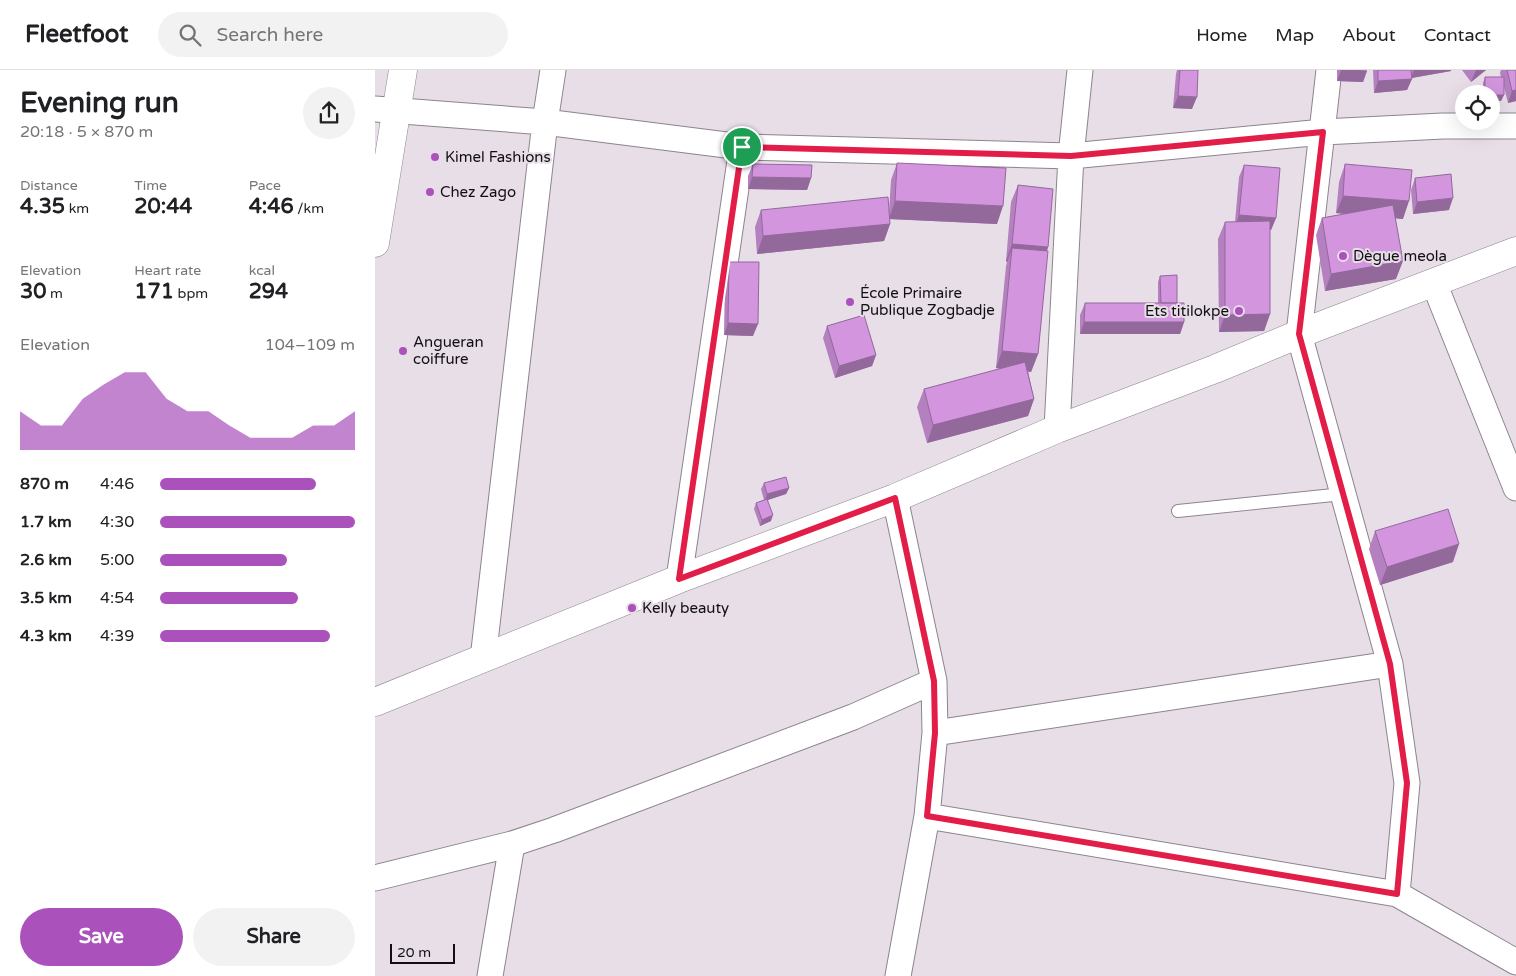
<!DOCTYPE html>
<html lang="en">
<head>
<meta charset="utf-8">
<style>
	:root { --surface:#fff; --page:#f2f2f2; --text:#202124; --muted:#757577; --line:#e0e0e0; --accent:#ab51bc }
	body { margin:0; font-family:"Varela Round",sans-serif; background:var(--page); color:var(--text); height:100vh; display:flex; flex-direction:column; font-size:19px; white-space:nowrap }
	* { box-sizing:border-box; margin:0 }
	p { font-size:16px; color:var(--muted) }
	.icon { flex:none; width:28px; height:28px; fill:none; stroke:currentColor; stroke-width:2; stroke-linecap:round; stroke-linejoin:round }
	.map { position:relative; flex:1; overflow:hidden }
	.panel { display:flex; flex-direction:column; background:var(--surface); width:375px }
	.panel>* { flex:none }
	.controls { position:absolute; left:1080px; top:15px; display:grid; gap:10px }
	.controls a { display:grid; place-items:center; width:45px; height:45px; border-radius:50%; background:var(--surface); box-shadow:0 5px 20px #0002; font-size:25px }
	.scale { position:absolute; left:15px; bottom:12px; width:65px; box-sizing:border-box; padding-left:5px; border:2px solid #120f12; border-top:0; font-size:14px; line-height:18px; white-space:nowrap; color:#120f12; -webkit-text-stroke:4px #e7dee8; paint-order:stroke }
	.pin { position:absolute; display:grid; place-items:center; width:42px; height:42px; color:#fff; margin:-21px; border:2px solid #fff; border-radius:50%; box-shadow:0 1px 5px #0007 }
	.round { display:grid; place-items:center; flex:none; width:52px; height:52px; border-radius:26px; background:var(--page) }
	.summary { display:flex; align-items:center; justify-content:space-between; height:85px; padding:0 20px }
	h1 { font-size:28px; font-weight:800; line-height:38px }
	.stats { display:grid; grid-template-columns:repeat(3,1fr); gap:8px; height:85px; padding:5px 20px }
	.stats div { display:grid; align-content:center }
	.stats b { font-size:21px; font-weight:800 }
	.stats small { font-size:14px; font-weight:400 }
	.stats p { font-size:14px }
	.chart { height:140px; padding:10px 20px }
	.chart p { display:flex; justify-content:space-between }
	.chart svg { width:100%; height:90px; margin-top:5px; fill:var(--accent); opacity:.7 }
	.primary-button { display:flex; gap:10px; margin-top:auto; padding:10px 20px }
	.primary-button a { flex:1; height:58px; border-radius:30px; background:var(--accent); color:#fff; font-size:20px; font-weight:800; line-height:58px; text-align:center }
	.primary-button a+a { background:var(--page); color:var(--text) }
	ul { padding:0 20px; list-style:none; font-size:16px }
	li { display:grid; grid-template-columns:80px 60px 1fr; align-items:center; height:38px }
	li i { height:12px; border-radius:6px; background:var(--accent) }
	header { display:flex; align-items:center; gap:30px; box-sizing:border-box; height:70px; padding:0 25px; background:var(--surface); border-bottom:1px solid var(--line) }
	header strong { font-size:24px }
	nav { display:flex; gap:28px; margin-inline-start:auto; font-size:18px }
	.search { width:350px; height:45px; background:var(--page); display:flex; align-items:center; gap:12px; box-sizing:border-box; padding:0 18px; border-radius:28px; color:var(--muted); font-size:19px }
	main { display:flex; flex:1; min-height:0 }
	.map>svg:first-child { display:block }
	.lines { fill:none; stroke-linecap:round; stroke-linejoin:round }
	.service-casing { stroke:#8c848e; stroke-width:14 }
	.minor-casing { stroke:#8c848e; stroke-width:27 }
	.tertiary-casing { stroke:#8c848e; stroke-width:29 }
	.secondary-casing { stroke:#8c848e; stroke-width:29 }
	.service { stroke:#fff; stroke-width:12 }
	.minor { stroke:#fff; stroke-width:25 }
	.tertiary { stroke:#fff; stroke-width:28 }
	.secondary { stroke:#fff; stroke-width:28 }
	.wall { fill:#b580bf }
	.shaded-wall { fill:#93689b }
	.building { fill:#d295de; stroke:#93689b }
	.route-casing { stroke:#fff; stroke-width:10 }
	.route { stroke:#e11d48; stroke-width:6 }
	.poi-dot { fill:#ab51bc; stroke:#e7dee8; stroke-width:2 }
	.labels { text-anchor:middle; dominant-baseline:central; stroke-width:4; stroke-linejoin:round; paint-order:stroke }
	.poi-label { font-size:15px; fill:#120f12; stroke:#e7dee8; text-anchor:start }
</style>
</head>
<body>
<header>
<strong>Fleetfoot</strong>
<div class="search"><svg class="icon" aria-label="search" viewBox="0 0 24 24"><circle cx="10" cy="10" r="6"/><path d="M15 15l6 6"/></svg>Search here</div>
<nav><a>Home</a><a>Map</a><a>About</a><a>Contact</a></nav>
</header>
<main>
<section class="panel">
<div class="summary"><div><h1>Evening run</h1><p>20:18 · 5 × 870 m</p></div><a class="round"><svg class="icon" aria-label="share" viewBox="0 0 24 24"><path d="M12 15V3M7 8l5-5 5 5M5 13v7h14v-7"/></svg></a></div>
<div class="stats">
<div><p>Distance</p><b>4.35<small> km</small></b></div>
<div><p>Time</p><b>20:44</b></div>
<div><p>Pace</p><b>4:46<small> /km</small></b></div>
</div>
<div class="stats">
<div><p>Elevation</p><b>30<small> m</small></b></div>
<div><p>Heart rate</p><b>171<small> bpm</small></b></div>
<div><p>kcal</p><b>294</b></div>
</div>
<div class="chart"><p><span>Elevation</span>104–109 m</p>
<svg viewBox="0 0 160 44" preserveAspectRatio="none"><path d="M0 44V25L10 32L20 32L30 19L40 12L50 6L60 6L70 19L80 25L90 25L100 32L110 38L120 38L130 38L140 32L150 32L160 25V44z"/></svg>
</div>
<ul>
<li><b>870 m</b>4:46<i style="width:80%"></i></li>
<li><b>1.7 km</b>4:30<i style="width:100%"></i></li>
<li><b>2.6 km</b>5:00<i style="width:65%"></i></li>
<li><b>3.5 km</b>4:54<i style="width:71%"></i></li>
<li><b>4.3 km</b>4:39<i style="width:87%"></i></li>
</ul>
<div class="primary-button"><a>Save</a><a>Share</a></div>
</section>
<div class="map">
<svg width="1141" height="906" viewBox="0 0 1141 906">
	<rect width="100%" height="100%" fill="#e7dee8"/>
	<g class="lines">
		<g class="service-casing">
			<path id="service" d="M803,441L968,424"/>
		</g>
		<g class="minor-casing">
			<path id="minor" d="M954,0L924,264L1015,594L1032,713L1022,824
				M0,39L170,52L367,77L696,86L948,62L1068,56H1141
				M1059,213L1141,418
				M682,359L696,86L705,0
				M520,428L559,611
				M304,509L367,77
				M108,589L170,52L178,0
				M552,746L1022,824L1141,892
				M0,808L137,774L179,760L478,647L559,611L560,663L1015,594
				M115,906L137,774
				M523,906L552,746L560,663"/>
		</g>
		<g class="tertiary-casing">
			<path id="tertiary" d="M0,632L304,509L520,428L682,359L840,299L924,264L1141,181"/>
		</g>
		<g class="secondary-casing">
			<path id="secondary" d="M0,173L28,0"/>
		</g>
		<use href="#service" class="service"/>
		<use href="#minor" class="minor"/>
		<use href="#tertiary" class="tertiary"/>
		<use href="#secondary" class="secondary"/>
	</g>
	<path class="wall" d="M802,0H823L817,39L798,38L801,4Z
		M962,0H992L988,12L962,11Z
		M998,0H1076V1L1037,8L1032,20L999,23Z
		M1087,0H1111L1096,12Z
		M1126,0H1141V31L1133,33L1129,17L1126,31H1116V24H1108V13L1110,7H1126L1125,3Z
		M522,93L622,154L515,149V154L509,171L382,184L380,157L386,140L514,142L516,110Z
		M378,94L436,108L432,120L373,119V106Z
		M970,94L1028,149L1021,148V209L950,221L941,165L947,148L969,144L961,143L964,112Z
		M869,95L901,148L896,160H895V244L889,261L844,262L843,169L850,152H860L864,107Z
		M1040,108L1074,140L1038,144L1036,120Z
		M643,115L673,177L672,181L663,284L656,302L653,301L659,329L653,346L552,373L542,337L549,319L625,299L621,298L631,196L632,192L631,191L636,132Z
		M354,192L378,266L349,265L350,204Z
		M785,206L802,233L809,252L805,264H705V245L710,233H783V212Z
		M452,256L501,285L497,296L460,308L448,268Z
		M389,413L414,418L411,424L392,430L396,451L385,456L379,439L381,433L389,430L386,419Z
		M1000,461L1078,492L1005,515L994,479Z"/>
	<path class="shaded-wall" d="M966,0H984L992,1L988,12L962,11Z
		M1039,0H1076V1L1036,8Z
		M1101,0H1111L1096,12Z
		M1037,9L1032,20L999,23L1003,11Z
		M1141,20V31L1133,33L1137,21Z
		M1116,25H1129L1126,31H1116Z
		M803,26L822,27L817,39L798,38Z
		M377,107L436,108L432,120L373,119Z
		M968,126L1034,131L1028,149L961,143Z
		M1078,128L1074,140L1038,144L1042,132Z
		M520,131L628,136L622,154L514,149Z
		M864,145L901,148L896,160L860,157Z
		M515,154L509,171L382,184L388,166Z
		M637,174L673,177L667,195L637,178L632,192L631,191Z
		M1028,191L1021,209L950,221L956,204Z
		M895,244L889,261L844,262L850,245Z
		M709,252H809L805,264H705Z
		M353,253L383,254L378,266L349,265Z
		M627,281L663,284L656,302L621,298Z
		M501,285L497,296L460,308L464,296Z
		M659,329L653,346L552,373L558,355Z
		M414,418L411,424L390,431L392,424Z
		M398,445L396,451L385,456L387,450Z
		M1084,474L1078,492L1005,515L1012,497Z"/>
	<path class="building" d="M805,0H823L822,27L803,26Z
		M1003,0H1036L1037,9L1003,11Z
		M1132,0H1141V20L1137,21Z
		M1110,7H1129V25H1116V24H1110Z
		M522,93L631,98L628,136L520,131Z
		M378,94L437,95L436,108L377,107Z
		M970,94L1037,100L1034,131L968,126Z
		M869,95L905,98L901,148L864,145Z
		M1076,104L1078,128L1042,132L1040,108Z
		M643,115L678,119L673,177L637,174Z
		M513,127L515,154L388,166L386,140Z
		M1018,135L1028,191L956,204L947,148Z
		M895,151V244L850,245V152Z
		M637,178L673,181L663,284L627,281Z
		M354,192H384L383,254L353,253Z
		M802,205V233H786L785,206Z
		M710,233H809V252H709Z
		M489,245L501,285L464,296L452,256Z
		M650,292L659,329L558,355L549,319Z
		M411,407L414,418L392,424L389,413Z
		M392,429L398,445L387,450L381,433Z
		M1073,439L1084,474L1012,497L1000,461Z"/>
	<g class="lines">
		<g class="route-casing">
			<path id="route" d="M948,62L924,264L1015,594L1032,713L1022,824L552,746L560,663L559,611L520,428L304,509L367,77L696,86Z"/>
		</g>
		<use href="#route" class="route"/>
	</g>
	<g class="poi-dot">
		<circle cx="60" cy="87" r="5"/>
		<circle cx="55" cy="122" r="5"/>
		<circle cx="968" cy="186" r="5"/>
		<circle cx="475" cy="232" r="5"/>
		<circle cx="864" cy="241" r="5"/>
		<circle cx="28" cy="281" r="5"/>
		<circle cx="257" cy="538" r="5"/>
	</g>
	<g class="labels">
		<g class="poi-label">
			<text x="70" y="87">Kimel Fashions</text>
			<text x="65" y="122">Chez Zago</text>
			<text x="978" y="186">Dègue meola</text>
			<text x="485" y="223">École Primaire<tspan x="485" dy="17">Publique Zogbadje</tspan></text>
			<text x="854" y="241" text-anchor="end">Ets titilokpe</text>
			<text x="38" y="272">Angueran<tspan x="38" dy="17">coiffure</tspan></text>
			<text x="267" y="538">Kelly beauty</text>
		</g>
	</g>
</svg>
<div class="controls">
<a><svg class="icon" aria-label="locate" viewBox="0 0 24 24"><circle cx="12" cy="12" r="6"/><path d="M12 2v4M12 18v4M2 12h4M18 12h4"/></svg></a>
</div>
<div class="scale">20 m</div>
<div class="pin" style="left:367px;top:77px;background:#1e9e55"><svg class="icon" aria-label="arrive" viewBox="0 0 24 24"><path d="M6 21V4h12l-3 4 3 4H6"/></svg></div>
</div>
</main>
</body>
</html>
